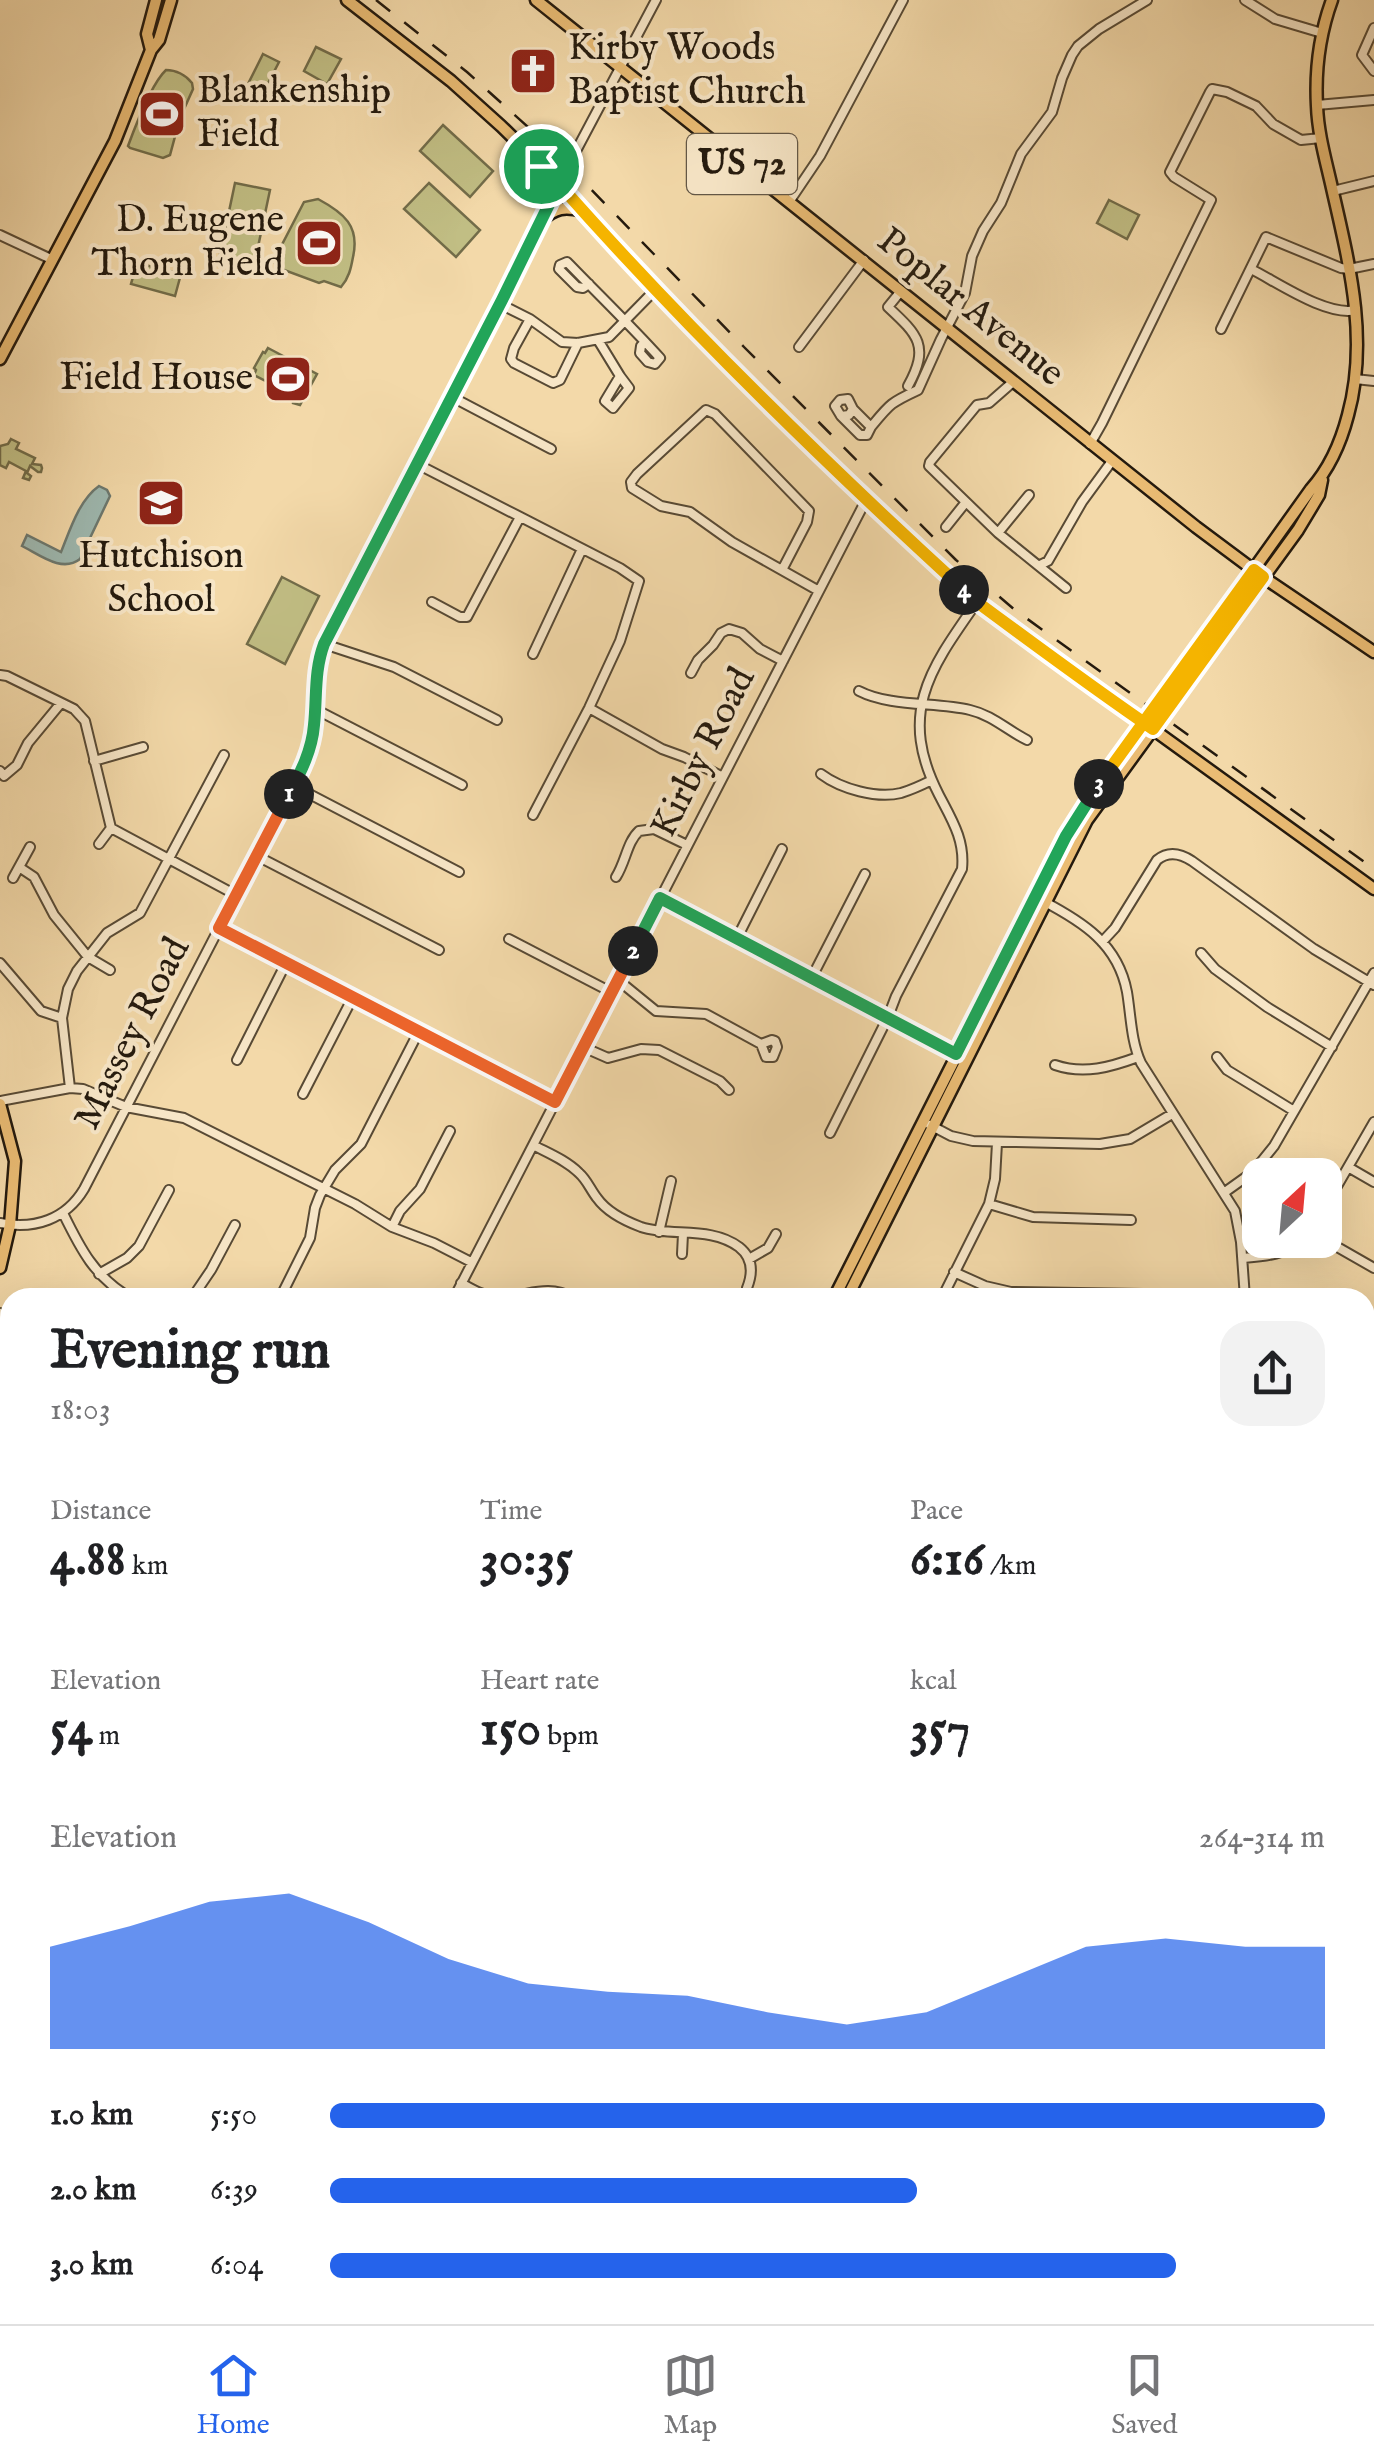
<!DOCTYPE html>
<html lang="en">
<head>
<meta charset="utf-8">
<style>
	:root { --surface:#fff; --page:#f2f2f2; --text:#202124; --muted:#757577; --line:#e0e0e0; --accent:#2563eb }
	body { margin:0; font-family:"IM FELL English",serif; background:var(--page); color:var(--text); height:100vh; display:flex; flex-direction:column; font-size:38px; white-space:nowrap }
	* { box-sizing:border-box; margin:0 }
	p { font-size:32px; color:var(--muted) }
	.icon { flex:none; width:55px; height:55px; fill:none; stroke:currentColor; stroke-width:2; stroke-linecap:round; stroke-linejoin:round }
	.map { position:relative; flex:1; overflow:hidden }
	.side { position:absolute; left:0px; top:1288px; width:1375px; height:1038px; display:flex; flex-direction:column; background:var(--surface); border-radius:30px 30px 0 0; box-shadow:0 10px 40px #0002 }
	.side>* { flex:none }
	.needle { width:65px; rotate:26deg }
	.tools { position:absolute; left:1242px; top:1158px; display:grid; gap:20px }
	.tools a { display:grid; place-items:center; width:100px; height:100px; border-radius:20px; background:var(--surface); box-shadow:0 10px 40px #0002; font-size:50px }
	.pin { position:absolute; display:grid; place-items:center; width:85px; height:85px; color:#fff; margin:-42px; border:5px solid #fff; border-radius:50%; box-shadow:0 2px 10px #0007 }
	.km { position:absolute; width:50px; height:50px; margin:-25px; border-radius:50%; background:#222; color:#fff; font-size:28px; line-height:50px; text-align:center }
	.round { display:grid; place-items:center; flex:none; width:105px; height:105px; border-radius:30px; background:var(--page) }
	.overview { display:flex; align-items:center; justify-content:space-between; height:170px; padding:0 50px }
	h1 { font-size:55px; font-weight:700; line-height:75px }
	.stats { display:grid; grid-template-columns:repeat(3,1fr); gap:15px; height:170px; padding:10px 50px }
	.stats div { display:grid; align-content:center }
	.stats b { font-size:50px; font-weight:700 }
	.stats small { font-size:28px; font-weight:400 }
	.stats p { font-size:28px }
	.chart { height:280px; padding:20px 50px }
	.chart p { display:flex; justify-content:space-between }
	.chart svg { width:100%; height:180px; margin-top:10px; fill:var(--accent); opacity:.7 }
	ul { padding:0 50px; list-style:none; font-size:32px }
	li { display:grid; grid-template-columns:160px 120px 1fr; align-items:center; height:75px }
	li i { height:25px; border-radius:12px; background:var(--accent) }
	.tab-bar { display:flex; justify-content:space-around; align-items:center; height:140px; border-top:2px solid var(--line); background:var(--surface); font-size:28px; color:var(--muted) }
	.tab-bar a { display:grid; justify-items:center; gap:5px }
	.tab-bar .active { color:var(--accent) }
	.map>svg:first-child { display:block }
	.green { fill:#c1be84; stroke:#726c49; stroke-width:2.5 }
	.water { fill:#9eb9b1; stroke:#6d7970; stroke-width:2.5 }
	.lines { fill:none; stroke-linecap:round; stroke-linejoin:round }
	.minor-casing { stroke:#584a35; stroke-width:12 }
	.major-casing { stroke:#241a0e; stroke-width:15 }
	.minor { stroke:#f7e6c7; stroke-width:8 }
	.major { stroke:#eabc74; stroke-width:10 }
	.rail { stroke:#241a0e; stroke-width:2.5; stroke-dasharray:18 18; stroke-linecap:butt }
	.split-1-casing { stroke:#fff; stroke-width:20 }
	.split-2-casing { stroke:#fff; stroke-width:20 }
	.split-3-casing { stroke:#fff; stroke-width:20 }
	.split-4-casing { stroke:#fff; stroke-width:20 }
	.split-5-casing { stroke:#fff; stroke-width:20 }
	.split-1 { stroke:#22a559; stroke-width:12 }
	.split-2 { stroke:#f0652b; stroke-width:12 }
	.split-3 { stroke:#22a559; stroke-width:12 }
	.split-4 { stroke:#f5b400; stroke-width:12 }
	.split-5 { stroke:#f5b400; stroke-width:12 }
	.labels { text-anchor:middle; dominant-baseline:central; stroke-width:8; stroke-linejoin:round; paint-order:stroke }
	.shield { fill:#f7e6c7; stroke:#635746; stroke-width:2.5 }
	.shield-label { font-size:35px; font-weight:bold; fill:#241a0e }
	.poi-label { font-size:38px; fill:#241a0e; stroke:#f7e6c7; text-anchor:start }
	.street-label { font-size:38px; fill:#241a0e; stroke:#f7e6c7 }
</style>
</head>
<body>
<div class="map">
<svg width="1374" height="2324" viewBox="0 0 1374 2324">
	<rect width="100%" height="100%" fill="#f3d9a9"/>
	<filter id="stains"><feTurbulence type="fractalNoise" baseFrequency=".002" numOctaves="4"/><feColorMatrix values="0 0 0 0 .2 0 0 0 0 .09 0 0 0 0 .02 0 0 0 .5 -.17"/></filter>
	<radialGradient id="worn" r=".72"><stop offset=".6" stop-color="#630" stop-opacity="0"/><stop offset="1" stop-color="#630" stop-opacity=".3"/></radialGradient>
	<path class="green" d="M316,47L341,59L327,84L304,71Z
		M263,54L279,62L262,95L246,88Z
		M166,70C176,70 186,75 192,83L193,89L180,118L170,155L163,158L130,148L128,146C135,127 152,83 166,70Z
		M443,125L493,171L470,197L420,151Z
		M235,183L270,190L254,266L219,259Z
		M429,183L480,230L456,257L404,209Z
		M318,199C344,213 360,226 353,257C351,268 349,278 341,287L324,281L319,283L276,267L274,260L304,202Z
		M1109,200L1139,215L1127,239L1097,223Z
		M137,263L181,274L175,296L131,284Z
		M268,348L317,374L300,405L293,403V395L254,375L256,370L254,368L263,352L265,353Z
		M11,439L19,443L16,449L35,458L32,464L41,465L42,468L41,472H38L30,466L27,473L31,476L29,480L23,478L26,471L9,462L6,468L0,465V446L8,444Z
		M282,577L319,596L285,664L247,644Z
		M10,1965V2108L0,2107V1966Z
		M0,2127L10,2131V2172L0,2185Z"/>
	<path class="water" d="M99,486L107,490L110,496L80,559C62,573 40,555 22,546L27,535L61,552C70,530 79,500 99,486Z"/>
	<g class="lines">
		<g class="minor-casing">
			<path id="minor" d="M1245,0L1275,19L1322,33
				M1374,28L1362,55L1374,71
				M1317,105L1374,100
				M1333,191L1374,181
				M789,202L820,156L903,0
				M0,235L51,259
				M1251,269C1277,282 1327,317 1356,310
				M589,284L583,288L577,287L559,269L560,265L567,262L570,265C600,296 631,326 660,358L655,364L648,362L640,353L641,346L645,342
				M901,291L888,307C918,335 930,346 908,386
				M500,304L530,319L562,342L578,343L609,337L656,289
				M530,319L514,348L511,359L514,363L553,383L560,380L578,343
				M1221,329L1266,237L1341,268L1349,269L1374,264
				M598,340L620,376L605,401L613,408L629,388L620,376
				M799,347L864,260
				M1355,379L1374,381
				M1013,382L989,403L977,405L930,462L929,466L998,533L1066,588
				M452,397L551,449
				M853,409L849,415L841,416L835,406L840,400L848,399L853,409L871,427C890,404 890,403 918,390L941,339L965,293L972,256L983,231L1001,203L1021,154L1052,112L1062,78L1072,55L1078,46L1099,29L1147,0
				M841,416L860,435H867L871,427
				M1090,444L1102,423L1211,200L1174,177L1170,172L1210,92L1212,89L1227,92L1256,106L1273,124L1301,140L1321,138
				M417,464L620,568L639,581L620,641L589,708L533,815
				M946,527L966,502
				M998,533L1029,495
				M1040,565L1048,561L1082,502L1112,461
				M782,570L807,522L809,511L715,414L706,410L637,474L631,482L632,488L661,506L690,512L732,542L819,591
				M432,602L460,617H467L520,517
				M324,644L394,667L497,720
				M533,654L582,549
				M691,673L698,660L713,645L721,633L729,629L742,633L760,649L783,661
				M0,675L7,676L74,709L85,721L111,828L236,895
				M859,691C890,707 936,702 970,710C992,715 1007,730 1027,740
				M589,708L662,749L684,757L723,777
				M315,709L462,785
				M94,761L143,747
				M0,771L4,776L17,765L28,743L61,703
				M821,774C841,789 877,799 901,793C911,790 922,785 932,780
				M294,786L459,872
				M99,844L111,828
				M257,856L439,950
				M19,867L34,877L54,915L88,957L110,970
				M616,877C626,861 627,842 639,831L654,829L687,845
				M13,878L30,847
				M660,898L962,1057
				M1043,901C1083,922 1118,944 1127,992C1131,1016 1131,1041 1141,1063L1235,1211L1241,1242L1245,1298
				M219,928L555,1102
				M737,938L782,849
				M509,939L611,992
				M1102,942L1115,928L1157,860C1168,851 1180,853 1192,861L1314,949L1374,985
				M1201,953L1215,969L1267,1007L1332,1047
				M0,963L41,1011L62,1018
				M812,977L865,874
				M618,980L656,1011L706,1014L761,1044L772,1040L775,1041L777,1047L773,1057H766L761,1044
				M583,1047L608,1058L641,1049L659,1050L720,1081L729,1090
				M1217,1057L1227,1070L1294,1111
				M237,1060L286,963
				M1055,1065C1084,1075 1111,1067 1138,1057
				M70,1088L62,1018L68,989L77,971L107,933L140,913L224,755
				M303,1094L353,997
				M0,1101L70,1088L83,1089L126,1107L184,1118L355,1204L392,1227L434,1243L471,1262
				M930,1125L951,1136L973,1141L1100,1144L1130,1139L1172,1114
				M830,1133L888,1017L896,996L962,869C965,840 952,820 939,795C897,713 930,669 977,602
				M533,1145C548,1153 566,1160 579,1173C587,1180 590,1189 597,1198C607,1212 625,1221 641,1227C672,1237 711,1226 739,1247C753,1258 753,1273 747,1288
				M1348,1167L1374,1182
				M1225,1192L1253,1172L1274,1146L1374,973
				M989,1204L1033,1217L1131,1220
				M1325,1207L1374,1122
				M63,1213C80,1248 95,1278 131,1298
				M0,1223C35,1230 66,1219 84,1189L304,764C321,723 309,679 326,638L500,304L559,183L656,0
				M392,1227L400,1211L420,1189L450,1131
				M659,1232L671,1181
				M1325,1240L1374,1268
				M682,1254L683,1234
				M1243,1258C1266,1256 1284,1255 1303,1240
				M749,1259L768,1248L776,1234
				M954,1272L985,1286L1011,1292L1143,1294
				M99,1274L127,1258L139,1246L169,1190
				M461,1283C473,1290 485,1297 500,1297C529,1297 544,1283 574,1298
				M192,1298L211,1270L235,1225
				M280,1298L310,1238L315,1208L320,1195L335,1170L361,1144L419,1031
				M454,1298L866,500
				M942,1298L989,1204L995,1179L997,1143
				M0,1313L10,1318
				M0,1614L3,1609
				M0,1689L10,1692
				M0,1763L10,1765
				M1365,1835L1374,1832
				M1365,1957L1374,1961
				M1365,2051L1374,2037
				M0,2117L10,2119
				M1365,2173L1374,2177
				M424,2315L441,2324
				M739,2315L756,2324
				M1049,2315L1067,2324
				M1189,2315L1207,2324
				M239,2324L245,2322L251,2324
				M544,2324L548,2315
				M705,2324L710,2315
				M865,2324L870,2315
				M1013,2324L1018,2315
				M1107,2324L1108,2315"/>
		</g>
		<g class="major-casing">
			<path id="major" d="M347,0L451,81L501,126L559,183L656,289L866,500L977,602L1374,889
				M536,0L1196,527L1263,577L1374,652
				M151,50L147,34L156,0
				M544,166L567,169
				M542,220C555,208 565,206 582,211
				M0,359L115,141L151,50L159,40L171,0
				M0,1104L15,1161L10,1225L0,1268
				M834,1298L1078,815L1311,489C1329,469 1341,442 1348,415C1369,339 1349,263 1332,188C1326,161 1318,134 1317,106C1315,70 1320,33 1332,0
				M847,1298L1087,820L1298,530L1319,495L1322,480
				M187,2324L192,2315"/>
		</g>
		<use href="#minor" class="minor"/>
		<use href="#major" class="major"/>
		<path class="rail" d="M376,0L467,72L548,145L744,347L956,560L1015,610L1374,869"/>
	</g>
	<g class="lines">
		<g class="split-1-casing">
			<path id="split-1" d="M289,794C301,772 312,750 314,725C317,697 314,671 324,644L502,300L559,184L541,166"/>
		</g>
		<g class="split-2-casing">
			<path id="split-2" d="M289,794L219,928L555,1102L633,951"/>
		</g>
		<g class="split-3-casing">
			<path id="split-3" d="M633,951L660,898L956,1054L1066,836L1099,784"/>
		</g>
		<g class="split-4-casing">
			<path id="split-4" d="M964,590L977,602C1035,645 1093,688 1153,729L1263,577L1254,570L1099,784"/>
		</g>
		<g class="split-5-casing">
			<path id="split-5" d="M541,166L568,169L559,184C685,327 823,461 964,590"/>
		</g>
		<use href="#split-1" class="split-1"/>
		<use href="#split-2" class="split-2"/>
		<use href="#split-3" class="split-3"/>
		<use href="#split-4" class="split-4"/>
		<use href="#split-5" class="split-5"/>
	</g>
	<defs>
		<g id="church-square" transform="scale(2.5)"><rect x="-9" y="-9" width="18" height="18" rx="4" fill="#8f2418" stroke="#f7e6c7"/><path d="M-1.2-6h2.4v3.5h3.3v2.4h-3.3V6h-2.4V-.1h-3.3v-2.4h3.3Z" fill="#fff"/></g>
		<g id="stadium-square" transform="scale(2.5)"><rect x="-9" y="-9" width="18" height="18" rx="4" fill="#8f2418" stroke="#f7e6c7"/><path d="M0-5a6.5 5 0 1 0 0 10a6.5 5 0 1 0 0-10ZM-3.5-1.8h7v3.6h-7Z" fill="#fff"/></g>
		<g id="school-square" transform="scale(2.5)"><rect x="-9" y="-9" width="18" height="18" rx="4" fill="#8f2418" stroke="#f7e6c7"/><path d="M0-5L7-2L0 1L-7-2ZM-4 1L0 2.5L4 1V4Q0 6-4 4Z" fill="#fff"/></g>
	</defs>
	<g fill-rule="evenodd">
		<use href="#church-square" x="533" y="71"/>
		<use href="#stadium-square" x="162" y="114"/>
		<use href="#stadium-square" x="319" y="243"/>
		<use href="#stadium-square" x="288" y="379"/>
		<use href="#school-square" x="161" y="503"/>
	</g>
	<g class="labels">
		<rect class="shield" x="687" y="134" width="110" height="60" rx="8"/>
		<g class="shield-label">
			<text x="742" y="164">US 72</text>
		</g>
		<g class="poi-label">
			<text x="568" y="49">Kirby Woods<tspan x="568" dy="44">Baptist Church</tspan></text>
			<text x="197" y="92">Blankenship<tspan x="197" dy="44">Field</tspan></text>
			<text x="284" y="221" text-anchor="end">D. Eugene<tspan x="284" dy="44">Thorn Field</tspan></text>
			<text x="253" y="379" text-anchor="end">Field House</text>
			<text x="161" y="557" text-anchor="middle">Hutchison<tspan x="161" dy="44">School</tspan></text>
		</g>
		<g class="street-label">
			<text transform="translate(970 308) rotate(39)">Poplar Avenue</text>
			<text transform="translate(704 753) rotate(-63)">Kirby Road</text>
			<text transform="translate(133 1034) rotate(-63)">Massey Road</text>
		</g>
	</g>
	<rect width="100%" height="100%" filter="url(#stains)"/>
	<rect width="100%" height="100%" fill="url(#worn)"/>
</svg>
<div class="tools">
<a><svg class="needle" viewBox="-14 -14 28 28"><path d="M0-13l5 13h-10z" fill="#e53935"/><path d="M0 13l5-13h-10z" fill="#757577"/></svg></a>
</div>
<div class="pin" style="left:541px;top:166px;background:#1e9e55"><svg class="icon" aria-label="arrive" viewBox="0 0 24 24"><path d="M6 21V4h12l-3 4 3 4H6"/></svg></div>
<b class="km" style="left:289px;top:794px">1</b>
<b class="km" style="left:633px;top:951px">2</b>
<b class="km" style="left:1099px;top:784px">3</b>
<b class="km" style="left:964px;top:590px">4</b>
<section class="side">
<div class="overview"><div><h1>Evening run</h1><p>18:03</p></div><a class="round"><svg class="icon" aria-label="share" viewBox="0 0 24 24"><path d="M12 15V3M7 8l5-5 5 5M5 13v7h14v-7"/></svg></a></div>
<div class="stats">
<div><p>Distance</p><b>4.88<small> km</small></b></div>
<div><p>Time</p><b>30:35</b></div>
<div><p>Pace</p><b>6:16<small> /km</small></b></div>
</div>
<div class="stats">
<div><p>Elevation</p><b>54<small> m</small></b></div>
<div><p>Heart rate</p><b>150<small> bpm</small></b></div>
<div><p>kcal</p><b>357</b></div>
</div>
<div class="chart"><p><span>Elevation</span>264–314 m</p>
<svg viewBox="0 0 160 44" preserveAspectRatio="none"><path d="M0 44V19L10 14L20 8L30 6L40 13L50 22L60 28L70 30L80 31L90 35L100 38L110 35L120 27L130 19L140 17L150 19L160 19V44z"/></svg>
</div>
<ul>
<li><b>1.0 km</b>5:50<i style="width:100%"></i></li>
<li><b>2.0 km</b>6:39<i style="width:59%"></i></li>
<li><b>3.0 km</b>6:04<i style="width:85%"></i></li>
</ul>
</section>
</div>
<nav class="tab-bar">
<a class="active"><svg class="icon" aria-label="home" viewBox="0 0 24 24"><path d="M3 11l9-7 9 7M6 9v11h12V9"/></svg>Home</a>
<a><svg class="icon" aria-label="map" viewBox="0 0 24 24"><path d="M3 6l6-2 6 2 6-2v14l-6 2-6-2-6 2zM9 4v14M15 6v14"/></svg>Map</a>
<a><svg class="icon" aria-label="saved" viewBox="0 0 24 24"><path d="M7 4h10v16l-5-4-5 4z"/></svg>Saved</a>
</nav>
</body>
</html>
